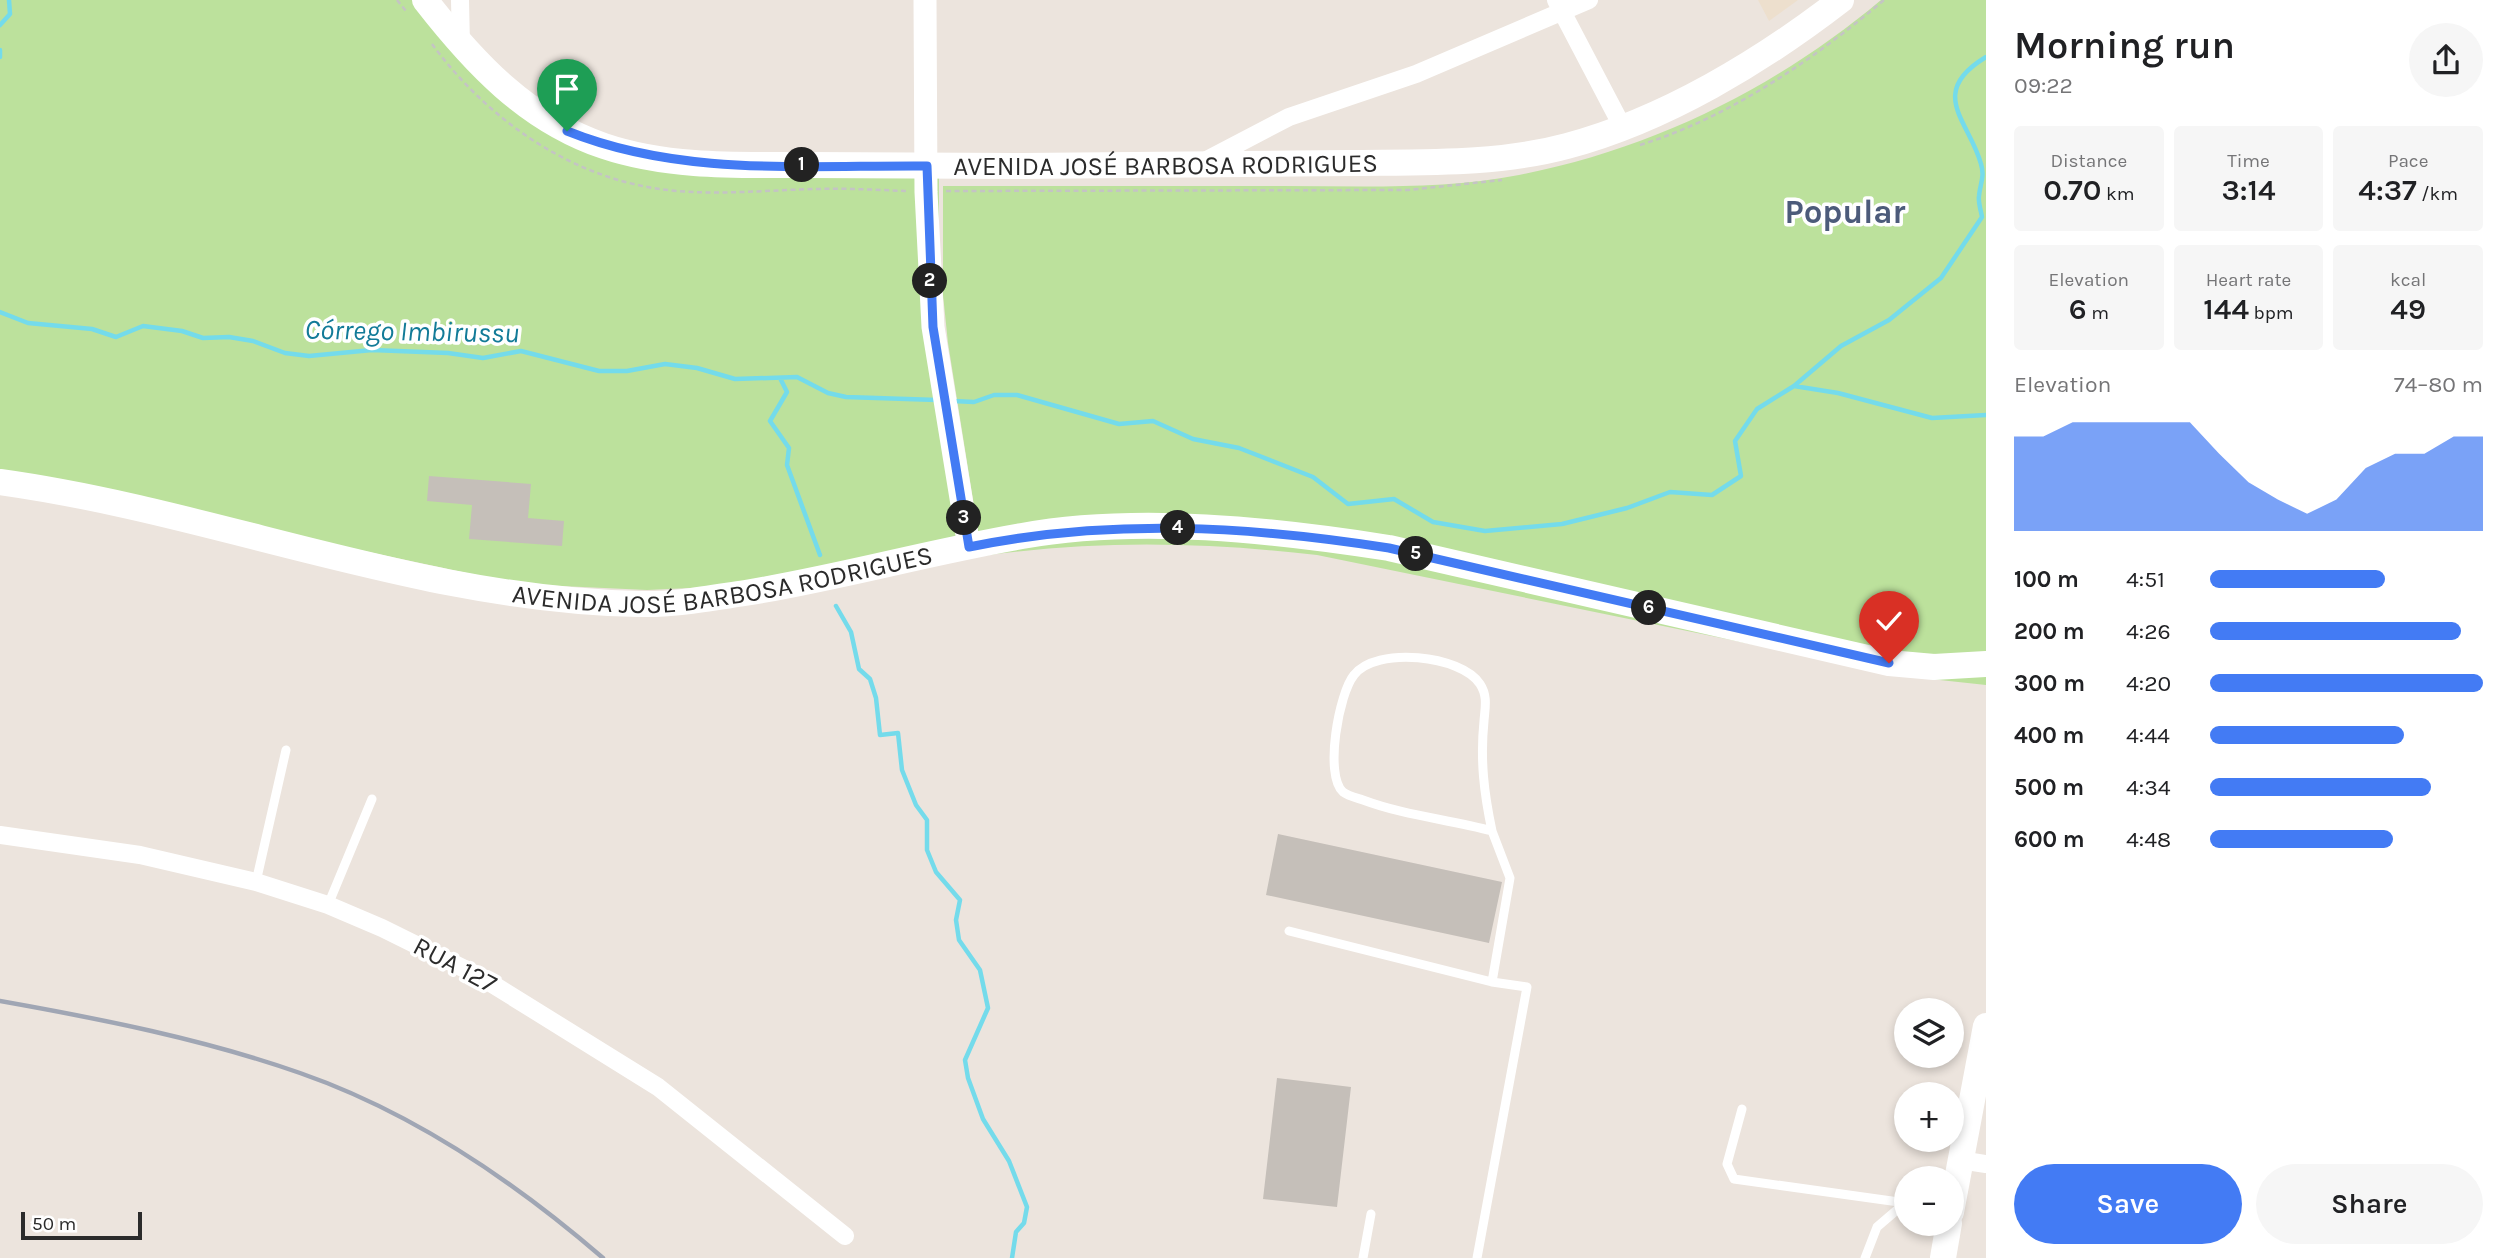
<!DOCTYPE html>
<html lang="en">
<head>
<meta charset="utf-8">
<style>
	:root { --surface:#fff; --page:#f6f6f6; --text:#202124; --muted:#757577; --accent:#437bf4 }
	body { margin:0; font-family:Karla,sans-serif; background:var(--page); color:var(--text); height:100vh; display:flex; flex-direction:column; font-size:26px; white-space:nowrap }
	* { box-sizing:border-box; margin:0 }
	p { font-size:23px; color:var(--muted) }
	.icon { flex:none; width:38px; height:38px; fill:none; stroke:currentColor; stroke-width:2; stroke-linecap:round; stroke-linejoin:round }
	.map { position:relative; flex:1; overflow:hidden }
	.sheet { display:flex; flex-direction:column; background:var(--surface); width:525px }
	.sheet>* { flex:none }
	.tools { position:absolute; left:1894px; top:998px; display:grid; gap:14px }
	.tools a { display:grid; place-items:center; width:70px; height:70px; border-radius:50%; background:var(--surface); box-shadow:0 4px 10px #0003; font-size:35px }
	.scale { position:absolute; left:21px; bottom:18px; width:121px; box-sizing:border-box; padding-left:7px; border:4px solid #2b2b2b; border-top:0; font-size:19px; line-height:24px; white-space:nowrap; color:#2b2b2b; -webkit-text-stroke:5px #fff; paint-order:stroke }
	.pin { position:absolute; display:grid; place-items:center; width:60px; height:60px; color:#fff; margin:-72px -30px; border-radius:50% 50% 50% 0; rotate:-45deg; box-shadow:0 0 7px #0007 }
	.pin .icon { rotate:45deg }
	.km { position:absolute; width:35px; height:35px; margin:-18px; border-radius:50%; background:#222; color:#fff; font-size:19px; line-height:35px; text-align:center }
	.round { display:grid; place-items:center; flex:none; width:74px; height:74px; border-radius:37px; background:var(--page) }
	.head { display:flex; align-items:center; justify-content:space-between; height:119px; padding:0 28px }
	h1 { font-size:38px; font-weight:600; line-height:52px }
	.stats { display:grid; grid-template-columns:repeat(3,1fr); gap:10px; height:119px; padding:7px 28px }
	.stats div { display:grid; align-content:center; border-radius:7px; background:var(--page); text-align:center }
	.stats b { font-size:30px; font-weight:600 }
	.stats small { font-size:19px; font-weight:400 }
	.stats p { font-size:19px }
	.chart { height:196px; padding:14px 28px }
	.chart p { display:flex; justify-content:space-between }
	.chart svg { width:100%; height:126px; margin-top:7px; fill:var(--accent); opacity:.7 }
	.button { display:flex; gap:14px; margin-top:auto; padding:14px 28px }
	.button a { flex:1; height:80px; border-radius:42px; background:var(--accent); color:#fff; font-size:28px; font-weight:600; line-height:80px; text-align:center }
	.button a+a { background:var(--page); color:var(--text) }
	ul { padding:0 28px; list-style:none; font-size:23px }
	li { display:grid; grid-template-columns:112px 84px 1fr; align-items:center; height:52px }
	li i { height:18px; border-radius:9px; background:var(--accent) }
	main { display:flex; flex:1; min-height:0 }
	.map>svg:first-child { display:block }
	.education { fill:#eddfcd }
	.green { fill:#bce19c }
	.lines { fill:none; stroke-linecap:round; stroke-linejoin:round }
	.stream { stroke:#74dbeb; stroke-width:4.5 }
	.building { fill:#c5bfb9 }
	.path { stroke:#c4c4c4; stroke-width:2.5; stroke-dasharray:5 3.5; stroke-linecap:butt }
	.service { stroke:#fff; stroke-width:9 }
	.minor { stroke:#fff; stroke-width:18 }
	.tertiary { stroke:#fff; stroke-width:23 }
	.secondary { stroke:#fff; stroke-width:26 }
	.rail { stroke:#a0a6b4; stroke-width:4.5 }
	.route-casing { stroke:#fff; stroke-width:14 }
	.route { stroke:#437bf4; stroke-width:9 }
	.labels { text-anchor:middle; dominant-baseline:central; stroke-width:7; stroke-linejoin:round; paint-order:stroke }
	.street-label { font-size:26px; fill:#2b2b2b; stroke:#fff }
	.water-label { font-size:28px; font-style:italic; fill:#127b98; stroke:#fff }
	.district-label { font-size:33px; font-weight:bold; fill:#4c5b7a; stroke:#fff }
</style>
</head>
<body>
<main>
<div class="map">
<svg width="1986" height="1258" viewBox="0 0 1986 1258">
	<rect width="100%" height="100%" fill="#ece4dd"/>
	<path class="education" d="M1758,0H1798L1769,21Z"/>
	<path class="green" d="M0,0H436L471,49L603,145L939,168V277L943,326L977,538L711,587L647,590L518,584L0,473Z
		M1881,0H1986V685L1912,677L1317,555C1204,542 1095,540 982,556L948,343L943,295V186C1056,186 1169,186 1281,186C1360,186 1442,190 1519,175C1653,149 1776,88 1881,0Z"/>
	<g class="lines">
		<path class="stream" d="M0,25L10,14L9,0
			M0,50V57
			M0,312L28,323L92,329L116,337L143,326L182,331L203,338L229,337L253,341L285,353L309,356L372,350L448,353L483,358L521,351L599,371H627L665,364L697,368L735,379L797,377L828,393L846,397L937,400
			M780,378L787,392L770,421L789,448L787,465L820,555
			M1794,386L1838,393L1932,418L1986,415
			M953,401L974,402L994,395H1017L1119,424L1153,421L1193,439L1239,448L1313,477L1348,504L1394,499L1433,522L1485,531L1562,524L1627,508L1670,492L1712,495L1741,476L1735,441L1757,409L1794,386L1841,346L1889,320L1941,278L1982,217C1981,211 1978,202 1979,196C1980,184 1985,177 1981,164C1970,122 1926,93 1986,57
			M836,606L851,632L859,669L870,679L876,698L880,735L898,733L902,770L916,805L927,820V850L936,872L960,900L956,920L959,940L980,970L988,1008L965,1060L968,1078L983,1119L1009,1161L1027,1207L1024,1223L1016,1232L1012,1258"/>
	</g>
	<path class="building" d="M429,476L531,484L528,518L564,521L562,546L469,539L472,505L427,501Z
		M1278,834L1502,882L1489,943L1266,895Z
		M1277,1078L1351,1087L1337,1207L1263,1199Z"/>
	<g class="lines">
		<path class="path" d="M397,0L406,11
			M432,44C485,116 563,173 653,188C707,197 763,190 817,189C847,188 878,190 907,191
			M1640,145C1730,117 1813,60 1884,0
			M946,191L1408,190L1502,180"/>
		<path class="service" d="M256,882L286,750
			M328,905L372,799
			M1289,931L1492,982
			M1742,1109L1727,1164L1734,1179L1906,1203
			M1363,1258L1371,1214
			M1477,1258L1527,987L1492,982L1510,878L1492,831C1448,819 1406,816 1363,800C1357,798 1348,796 1343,792C1324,775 1339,693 1354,675C1376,646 1461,655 1480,684C1488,696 1485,708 1484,721C1480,760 1484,793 1492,831
			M1865,1258L1877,1227L1905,1203"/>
		<path class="minor" d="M460,0L461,45
			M1556,0L1622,126
			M1203,162L1289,117L1416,74L1589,0
			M0,835L140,855L256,882L328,905L382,928L481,977L658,1087L845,1236
			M1960,1160L1986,1164"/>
		<path class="tertiary" d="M925,0L926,192L933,327L969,547"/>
		<g class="secondary">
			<path id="s1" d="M425,0C474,63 527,120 604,146C669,168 741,165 808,165C879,166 950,166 1021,166C1130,166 1239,165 1348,163C1420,162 1497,165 1567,146C1665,120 1762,61 1841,0"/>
			<path id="s2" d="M0,482C216,512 419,600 639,604C674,605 711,598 745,593C838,578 929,552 1022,536C1138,515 1274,530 1389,548L1889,663L1934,667L1986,664"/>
			<path d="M1951,1212L1986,1026"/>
			<path d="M1943,1258L1949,1223"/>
		</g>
		<path class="rail" d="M0,1001C101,1019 203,1039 300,1073C412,1112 514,1181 603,1258"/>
	</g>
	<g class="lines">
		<g class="route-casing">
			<path id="route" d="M567,131C681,177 806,165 927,166L933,327L969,547C1109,518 1249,526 1389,548L1889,663"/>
		</g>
		<use href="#route" class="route"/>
	</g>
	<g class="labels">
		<g class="street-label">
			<text stroke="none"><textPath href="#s1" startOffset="798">AVENIDA JOSÉ BARBOSA RODRIGUES</textPath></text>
			<text stroke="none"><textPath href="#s2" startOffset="737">AVENIDA JOSÉ BARBOSA RODRIGUES</textPath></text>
			<text transform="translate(455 965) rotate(28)">RUA 127</text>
		</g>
		<g class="water-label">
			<text transform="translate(412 331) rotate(1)">Córrego Imbirussu</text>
		</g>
		<g class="district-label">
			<text x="1845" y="212">Popular</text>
		</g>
	</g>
</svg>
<div class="tools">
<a><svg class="icon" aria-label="layers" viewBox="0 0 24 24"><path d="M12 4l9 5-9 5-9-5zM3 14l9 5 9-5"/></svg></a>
<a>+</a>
<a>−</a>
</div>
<div class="scale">50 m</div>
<div class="pin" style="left:567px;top:131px;background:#1e9e55"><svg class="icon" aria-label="arrive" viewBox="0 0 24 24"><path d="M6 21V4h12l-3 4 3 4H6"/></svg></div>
<div class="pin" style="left:1889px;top:663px;background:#d93025"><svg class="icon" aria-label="check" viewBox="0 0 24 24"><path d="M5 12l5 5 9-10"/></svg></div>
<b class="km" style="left:802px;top:165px">1</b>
<b class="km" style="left:930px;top:281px">2</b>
<b class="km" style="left:964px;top:518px">3</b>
<b class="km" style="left:1178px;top:528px">4</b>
<b class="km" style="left:1416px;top:554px">5</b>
<b class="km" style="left:1649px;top:608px">6</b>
</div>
<section class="sheet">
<div class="head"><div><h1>Morning run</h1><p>09:22</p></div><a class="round"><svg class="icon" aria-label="share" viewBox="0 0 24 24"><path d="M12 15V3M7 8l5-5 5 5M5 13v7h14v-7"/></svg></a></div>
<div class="stats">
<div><p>Distance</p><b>0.70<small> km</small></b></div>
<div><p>Time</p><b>3:14</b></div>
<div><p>Pace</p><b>4:37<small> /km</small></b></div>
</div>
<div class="stats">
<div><p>Elevation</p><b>6<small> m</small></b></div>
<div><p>Heart rate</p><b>144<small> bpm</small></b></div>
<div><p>kcal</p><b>49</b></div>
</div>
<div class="chart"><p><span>Elevation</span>74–80 m</p>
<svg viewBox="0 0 160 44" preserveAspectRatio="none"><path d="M0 44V11L10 11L20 6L30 6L40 6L50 6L60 6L70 17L80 27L90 33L100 38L110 33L120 22L130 17L140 17L150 11L160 11V44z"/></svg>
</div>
<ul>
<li><b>100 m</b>4:51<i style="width:64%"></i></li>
<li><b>200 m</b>4:26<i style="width:92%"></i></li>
<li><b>300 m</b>4:20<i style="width:100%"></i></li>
<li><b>400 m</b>4:44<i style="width:71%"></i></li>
<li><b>500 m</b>4:34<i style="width:81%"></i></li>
<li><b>600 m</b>4:48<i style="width:67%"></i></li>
</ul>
<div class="button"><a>Save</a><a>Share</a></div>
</section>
</main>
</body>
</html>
